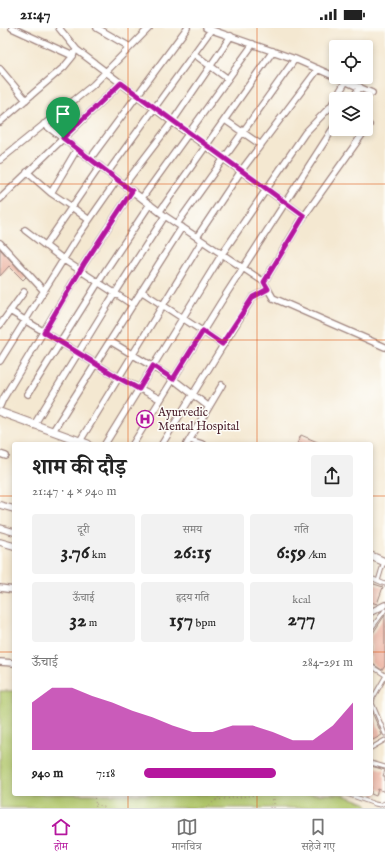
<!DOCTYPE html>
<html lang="hi">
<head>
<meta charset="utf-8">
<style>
	:root { --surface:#fff; --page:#f2f2f2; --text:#222; --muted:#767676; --line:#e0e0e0; --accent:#b5179e }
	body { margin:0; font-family:"IM FELL English","Noto Serif Devanagari",serif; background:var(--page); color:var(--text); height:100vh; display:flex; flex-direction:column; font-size:15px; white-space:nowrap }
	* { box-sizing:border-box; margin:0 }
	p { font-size:13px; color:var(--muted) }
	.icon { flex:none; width:22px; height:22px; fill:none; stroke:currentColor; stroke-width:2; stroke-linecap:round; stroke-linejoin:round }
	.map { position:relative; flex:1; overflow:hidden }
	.panel { position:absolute; left:12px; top:414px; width:361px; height:354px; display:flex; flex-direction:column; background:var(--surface); border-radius:4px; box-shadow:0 2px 6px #0003 }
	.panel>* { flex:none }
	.controls { position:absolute; left:329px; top:12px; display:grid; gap:8px }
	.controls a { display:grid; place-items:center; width:44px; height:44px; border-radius:4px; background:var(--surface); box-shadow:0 2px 6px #0003; font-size:20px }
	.pin { position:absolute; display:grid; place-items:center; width:34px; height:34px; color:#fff; margin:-41px -17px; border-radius:50% 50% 50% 0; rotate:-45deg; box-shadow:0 0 4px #0007 }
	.pin .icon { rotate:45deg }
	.round { display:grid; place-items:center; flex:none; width:42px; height:42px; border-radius:4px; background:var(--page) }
	.summary { display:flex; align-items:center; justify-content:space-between; height:68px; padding:0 20px }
	h1 { font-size:22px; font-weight:700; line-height:30px }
	.figures { display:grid; grid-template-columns:repeat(3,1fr); gap:6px; height:68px; padding:4px 20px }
	.figures div { display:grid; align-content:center; border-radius:4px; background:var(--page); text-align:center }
	.figures b { font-size:20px; font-weight:700 }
	.figures small { font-size:11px; font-weight:400 }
	.figures p { font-size:11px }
	.chart { height:112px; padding:8px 20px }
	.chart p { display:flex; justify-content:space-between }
	.chart svg { width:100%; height:72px; margin-top:4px; fill:var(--accent); opacity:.7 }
	ul { padding:0 20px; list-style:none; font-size:13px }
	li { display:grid; grid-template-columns:64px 48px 1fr; align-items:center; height:30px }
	li i { height:10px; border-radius:5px; background:var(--accent) }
	.status { display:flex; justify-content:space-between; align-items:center; height:28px; padding:0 20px; background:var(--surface); direction:ltr }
	.status svg { height:11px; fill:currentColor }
	.menu { display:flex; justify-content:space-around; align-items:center; height:56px; border-top:1px solid var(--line); background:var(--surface); font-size:11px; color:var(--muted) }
	.menu a { display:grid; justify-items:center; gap:2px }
	.menu .current { color:var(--accent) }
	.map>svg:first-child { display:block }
	.green { fill:#b0c66a; stroke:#7d724a }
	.building { fill:#ebae9c }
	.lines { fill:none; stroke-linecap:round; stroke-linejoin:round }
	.service-casing { stroke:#9f847e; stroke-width:5 }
	.minor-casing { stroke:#9f847e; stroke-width:8 }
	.tertiary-casing { stroke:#9f847e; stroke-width:9 }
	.path { stroke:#9f847e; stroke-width:1; stroke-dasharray:1 3; stroke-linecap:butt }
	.service { stroke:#fff; stroke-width:3 }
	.minor { stroke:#fff; stroke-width:5.5 }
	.tertiary { stroke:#fff; stroke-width:7 }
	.route-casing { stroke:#fff; stroke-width:8 }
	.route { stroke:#b5179e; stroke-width:5 }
	.grid { fill:none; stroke:#e0560e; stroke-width:1; stroke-opacity:0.55 }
	.labels { text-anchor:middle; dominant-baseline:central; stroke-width:3; stroke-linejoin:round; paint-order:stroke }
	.poi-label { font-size:12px; fill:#4a1f2b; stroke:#fdfcf7; text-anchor:start }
</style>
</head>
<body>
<div class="status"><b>21:47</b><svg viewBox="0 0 49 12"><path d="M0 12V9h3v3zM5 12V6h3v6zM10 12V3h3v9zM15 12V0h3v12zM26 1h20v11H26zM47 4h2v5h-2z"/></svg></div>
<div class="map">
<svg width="385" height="780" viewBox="0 0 385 780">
	<rect width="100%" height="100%" fill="#fdfcf7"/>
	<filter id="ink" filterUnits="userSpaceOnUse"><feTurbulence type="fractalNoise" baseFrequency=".025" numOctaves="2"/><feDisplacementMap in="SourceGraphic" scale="8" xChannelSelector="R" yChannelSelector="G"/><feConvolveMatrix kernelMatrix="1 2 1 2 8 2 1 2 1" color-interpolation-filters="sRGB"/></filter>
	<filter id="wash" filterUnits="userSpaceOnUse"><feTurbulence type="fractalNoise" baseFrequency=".012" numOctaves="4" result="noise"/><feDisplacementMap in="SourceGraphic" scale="16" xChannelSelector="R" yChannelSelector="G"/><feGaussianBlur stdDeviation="0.9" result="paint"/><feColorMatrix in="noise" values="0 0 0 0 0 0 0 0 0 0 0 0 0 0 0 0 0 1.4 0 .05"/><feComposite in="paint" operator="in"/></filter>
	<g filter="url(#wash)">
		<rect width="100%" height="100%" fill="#f4e8d1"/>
		<path class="green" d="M0,663H14V766H340L366,775L369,780H0Z"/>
		<g id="blocks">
			<path class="building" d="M0,221L26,249L23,252L9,238L0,248Z
				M301,407L322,416H297Z
				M371,555L383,559L377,576L371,574Z
				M385,587V638L382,642L371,635V608Z
				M371,682L382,707L373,712L371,709Z
				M371,738L385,742L383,748H385V764L378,761L376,768L371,766Z"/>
		</g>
	</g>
	<g filter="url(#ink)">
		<use href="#blocks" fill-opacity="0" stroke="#9f847e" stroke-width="1"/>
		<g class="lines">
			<g class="service-casing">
				<path id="service" d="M371,550L378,553L384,533
					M378,553L385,556
					M371,601L385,582
					M371,638L385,647
					M385,649L373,670L372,675L385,706
					M371,720L385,712
					M371,735L385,739
					M347,766L375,776L380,777L385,775"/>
			</g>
			<g class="minor-casing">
				<path id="minor" d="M12,0L73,28L74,25
					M59,0L77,22L172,94L304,188
					M97,0L130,19
					M206,0L295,31L372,65
					M194,26L228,51
					M0,41L26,72
					M352,71L360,59
					M225,92L261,117
					M0,94L64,39L73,28
					M44,96L165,188L264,254L273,270L385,319
					M90,131L187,0
					M0,132L93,57L149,0
					M27,144L51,165L72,179L89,192
					M108,144L211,2
					M124,157L172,94L231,8
					M51,165L77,121
					M142,170L253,16
					M0,171L121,55
					M160,183L273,23
					M177,196L295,31
					M25,202L64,232L133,277
					M197,209L241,143L318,41
					M0,215L44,263
					M45,218L100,138
					M264,254L300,194L369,97
					M141,263L222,316
					M10,283L119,350L160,371
					M0,297L24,264
					M110,313L173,351L209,379
					M0,333L78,208L117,152
					M28,366L106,242L150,176
					M0,378L3,371L84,236L132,163
					M34,397L110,273L165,188
					M53,403L182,199
					M190,412L202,416
					M80,413L202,213
					M105,416L222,226L305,105L331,78L346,53
					M133,416L221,274L336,96
					M162,416L253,269L268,261
					M187,416L222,357
					M0,426L6,428
					M0,477L14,481
					M0,500L14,504
					M0,514L14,518
					M0,560L14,562
					M371,584L385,577
					M0,634L14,635"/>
			</g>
			<g class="tertiary-casing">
				<path id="tertiary" d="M0,384L88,416
					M371,528L385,534"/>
			</g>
			<path class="path" d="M94,766L96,780
				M216,772L264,766
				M96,776L106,780
				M206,780L223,766
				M270,780L274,766
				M274,780V767"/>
			<use href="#service" class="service"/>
			<use href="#minor" class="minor"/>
			<use href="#tertiary" class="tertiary"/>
		</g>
	</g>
	<g class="lines" filter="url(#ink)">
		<g class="route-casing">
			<path id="route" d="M121,55L304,188L264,254L268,261L253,269L222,316L203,303L173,351L153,338L139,361L119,350L44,304L84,236L132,163L63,110Z"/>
		</g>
		<use href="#route" class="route"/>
	</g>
	<path class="grid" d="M128,0V416M257,0V416M0,156H385M0,312H385M0,468H14M371,468H385M0,624H14M371,624H385M128,766V780M257,766V780"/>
	<defs>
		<g id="hospital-ring" transform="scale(0.9)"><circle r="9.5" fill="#fdfcf7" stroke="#b5179e" stroke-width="1.5"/><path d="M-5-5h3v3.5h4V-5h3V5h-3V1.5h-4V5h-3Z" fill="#b5179e"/></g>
	</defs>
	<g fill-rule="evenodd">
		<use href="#hospital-ring" x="145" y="391"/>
	</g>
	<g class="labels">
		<g class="poi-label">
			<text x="158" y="384">Ayurvedic<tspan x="158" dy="14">Mental Hospital</tspan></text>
		</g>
	</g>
</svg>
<div class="controls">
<a><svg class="icon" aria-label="locate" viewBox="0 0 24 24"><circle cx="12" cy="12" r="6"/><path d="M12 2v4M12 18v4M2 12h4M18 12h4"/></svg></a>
<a><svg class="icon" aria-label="layers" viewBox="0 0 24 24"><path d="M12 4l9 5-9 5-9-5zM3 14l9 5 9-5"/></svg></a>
</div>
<div class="pin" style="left:63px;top:110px;background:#1e9e55"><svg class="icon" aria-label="arrive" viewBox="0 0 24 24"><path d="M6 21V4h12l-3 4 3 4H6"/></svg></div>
<section class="panel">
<div class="summary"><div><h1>शाम की दौड़</h1><p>21:47 · 4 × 940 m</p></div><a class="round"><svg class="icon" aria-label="share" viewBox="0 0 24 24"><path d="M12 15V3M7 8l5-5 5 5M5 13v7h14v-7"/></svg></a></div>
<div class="figures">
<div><p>दूरी</p><b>3.76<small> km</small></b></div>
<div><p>समय</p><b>26:15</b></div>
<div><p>गति</p><b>6:59<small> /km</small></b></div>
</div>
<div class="figures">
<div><p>ऊँचाई</p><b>32<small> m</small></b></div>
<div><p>हृदय गति</p><b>157<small> bpm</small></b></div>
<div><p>kcal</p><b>277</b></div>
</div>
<div class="chart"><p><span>ऊँचाई</span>284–291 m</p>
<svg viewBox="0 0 160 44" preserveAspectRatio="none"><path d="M0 44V15L10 6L20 6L30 11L40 15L50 20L60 24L70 29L80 33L90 33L100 29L110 29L120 33L130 38L140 38L150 29L160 15V44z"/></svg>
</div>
<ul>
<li><b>940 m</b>7:18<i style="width:63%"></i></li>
</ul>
</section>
</div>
<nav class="menu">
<a class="current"><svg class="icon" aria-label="home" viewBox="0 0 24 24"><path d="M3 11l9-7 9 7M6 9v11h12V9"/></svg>होम</a>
<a><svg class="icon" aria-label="map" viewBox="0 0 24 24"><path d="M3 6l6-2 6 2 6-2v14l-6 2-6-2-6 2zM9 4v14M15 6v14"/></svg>मानचित्र</a>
<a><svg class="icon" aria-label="saved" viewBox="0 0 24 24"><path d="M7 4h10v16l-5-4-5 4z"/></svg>सहेजे गए</a>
</nav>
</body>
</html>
